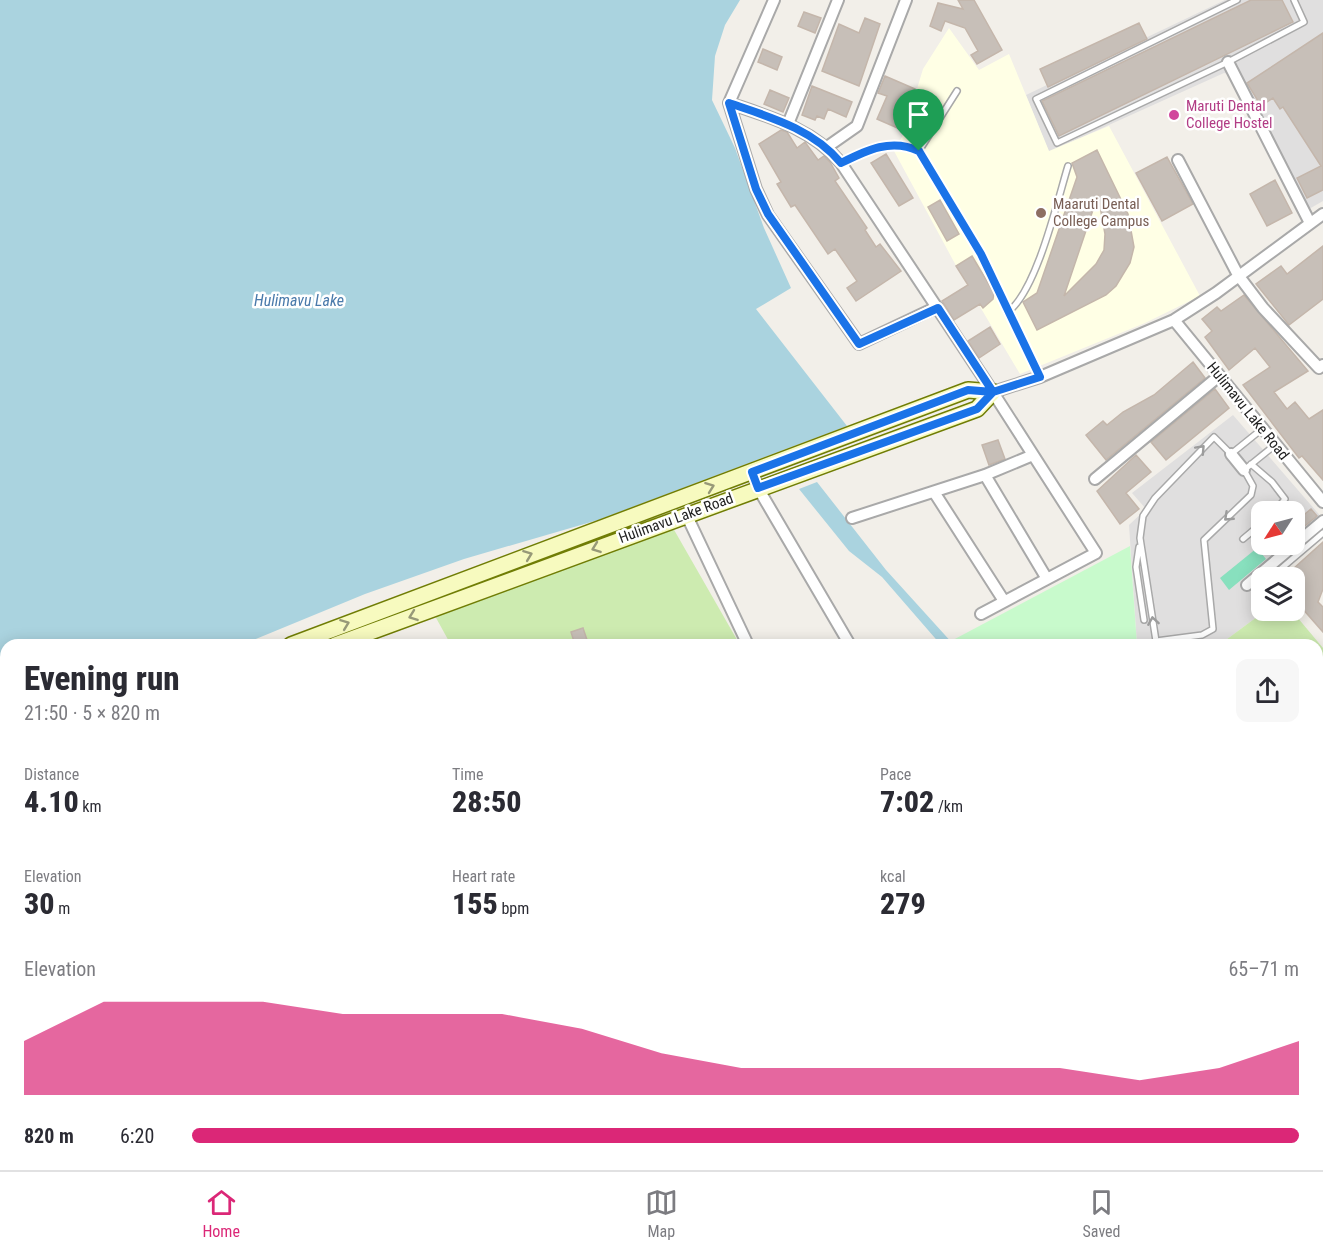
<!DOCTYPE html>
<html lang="en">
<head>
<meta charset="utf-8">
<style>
	:root { --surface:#fff; --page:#f7f7f7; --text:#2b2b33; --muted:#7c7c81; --line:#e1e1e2; --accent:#db2777 }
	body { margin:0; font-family:"Roboto Condensed",sans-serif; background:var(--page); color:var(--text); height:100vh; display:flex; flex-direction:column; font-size:22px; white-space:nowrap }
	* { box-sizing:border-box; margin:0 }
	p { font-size:20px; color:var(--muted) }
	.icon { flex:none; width:33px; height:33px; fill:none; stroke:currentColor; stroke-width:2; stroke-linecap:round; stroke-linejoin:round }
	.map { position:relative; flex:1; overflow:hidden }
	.drawer { position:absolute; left:0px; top:639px; width:1323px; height:531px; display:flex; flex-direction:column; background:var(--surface); border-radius:18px 18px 0 0; box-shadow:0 3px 15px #0003 }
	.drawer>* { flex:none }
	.needle { width:39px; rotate:234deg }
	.controls { position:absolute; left:1251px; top:501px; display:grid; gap:12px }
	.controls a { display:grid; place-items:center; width:54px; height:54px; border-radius:12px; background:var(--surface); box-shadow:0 3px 15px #0003; font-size:30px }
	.pin { position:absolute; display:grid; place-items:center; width:51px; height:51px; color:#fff; margin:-62px -26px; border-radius:50% 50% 50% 0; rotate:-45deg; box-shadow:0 0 6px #0007 }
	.pin .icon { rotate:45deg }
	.round { display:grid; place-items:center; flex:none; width:63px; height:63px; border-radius:12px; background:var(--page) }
	.overview { display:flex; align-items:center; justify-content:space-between; height:102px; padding:0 24px }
	h1 { font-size:33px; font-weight:800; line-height:45px }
	.figures { display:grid; grid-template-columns:repeat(3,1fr); gap:9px; height:102px; padding:6px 24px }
	.figures div { display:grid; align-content:center }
	.figures b { font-size:30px; font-weight:800 }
	.figures small { font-size:16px; font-weight:400 }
	.figures p { font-size:16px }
	.chart { height:168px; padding:12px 24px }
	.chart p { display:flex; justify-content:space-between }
	.chart svg { width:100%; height:108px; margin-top:6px; fill:var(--accent); opacity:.7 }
	ul { padding:0 24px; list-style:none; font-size:20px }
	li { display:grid; grid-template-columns:96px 72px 1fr; align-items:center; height:45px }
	li i { height:15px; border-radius:8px; background:var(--accent) }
	.dock { display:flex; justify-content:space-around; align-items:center; height:84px; border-top:2px solid var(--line); background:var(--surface); font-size:16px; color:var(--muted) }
	.dock a { display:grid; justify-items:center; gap:3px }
	.dock .active { color:var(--accent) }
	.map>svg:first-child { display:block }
	.residential { fill:#e0dfdf; fill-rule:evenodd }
	.education { fill:#ffffe5 }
	.grass { fill:#cdebb0 }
	.park { fill:#c8facc }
	.pitch { fill:#88e0be }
	.water { fill:#aad3df }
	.building { fill:#c7bfb8; stroke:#c4b6ab; stroke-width:1.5; fill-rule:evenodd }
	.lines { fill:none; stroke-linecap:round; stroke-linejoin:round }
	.service-casing { stroke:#a9a9a9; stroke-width:8 }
	.minor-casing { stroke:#a9a9a9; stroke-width:14 }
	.tertiary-casing { stroke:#a9a9a9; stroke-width:15 }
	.secondary-casing { stroke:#707d05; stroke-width:18 }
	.service { stroke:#fff; stroke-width:5 }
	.minor { stroke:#fff; stroke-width:10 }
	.tertiary { stroke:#fff; stroke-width:12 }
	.secondary { stroke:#f7fabf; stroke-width:15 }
	.oneway { stroke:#9c9c9c }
	.oneway2 { stroke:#979978 }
	.route-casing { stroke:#fff; stroke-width:12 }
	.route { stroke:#1a73e8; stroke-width:8 }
	.hotel-dot { fill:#d1479c; stroke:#fff; stroke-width:2 }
	.education-dot { fill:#8d6e63; stroke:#fff; stroke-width:2 }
	.labels { text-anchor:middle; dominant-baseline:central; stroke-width:5; stroke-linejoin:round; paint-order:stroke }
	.hotel-label { font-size:15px; fill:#b23c85; stroke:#fff; text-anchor:start }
	.education-label { font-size:15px; fill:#785e54; stroke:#fff; text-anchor:start }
	.street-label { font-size:15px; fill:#222; stroke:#fff }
	.water-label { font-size:16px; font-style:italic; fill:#4a7aab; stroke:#fff }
</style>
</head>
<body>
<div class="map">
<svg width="1323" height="1170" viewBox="0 0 1323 1170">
	<rect width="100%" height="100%" fill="#f2efe9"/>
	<path class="residential" d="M1225,0H1323V201L1309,209L1240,77L1224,73L1049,152L1026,95Z
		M1233,415L1323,519V530L1267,577L1262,578V610L1265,611L1219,645H1137L1129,525L1146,509L1132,493ZM1262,512H1294V544H1262Z"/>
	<path class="education" d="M949,28L979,70L1009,54L1049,151L1109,126L1200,296L1145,323L1020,374L960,273L894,151L903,135L923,69Z"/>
	<path class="grass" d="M673,528L740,645H451L435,616Z
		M1292,611L1323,648V806L1317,811V645H1219L1265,611Z
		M193,1164H408L407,1170H197Z"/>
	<path class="park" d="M1130,546L1137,645H954L951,641Z"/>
	<path class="pitch" d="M1257,548L1266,559L1229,590L1220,578Z"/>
	<path class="water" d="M0,0H740L725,25L715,56L712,100L735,148L764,228L791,288L756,309L847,426L598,520L464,559L365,594L241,645H6V726L0,729Z
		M817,482L886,570L954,645H941L882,577L849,551L799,489Z"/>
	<path class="building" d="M958,0H974L1002,50L977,64L971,55L978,51L965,28L945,21L941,31L930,26L938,3L963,9Z
		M1251,0H1282L1293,22L1059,136L1042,101Z
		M804,12L821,18L815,33L798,26Z
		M865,18L880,24L859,86L822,71L839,24L859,33Z
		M1139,23L1147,39L1048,87L1040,69Z
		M1323,33V190L1307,198L1297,178L1321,166L1283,107L1280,109L1273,98L1261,106L1247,83Z
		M763,49L782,57L777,70L758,62Z
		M885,76L915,89L902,130L877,119L887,96L878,93Z
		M812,86L852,102L846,117L828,109L824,119L817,116L815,120L802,115Z
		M770,90L789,98L783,112L764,104Z
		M781,130L787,132L797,148L805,142L818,160L824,156L830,162L839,178L835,181L867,228L865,230L876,247L880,244L901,271L856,301L847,288L857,281L835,249L828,254L795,205L791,207L777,184L781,182L759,144Z
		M1097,150L1128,214L1134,247L1130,263L1116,286L1106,295L1037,330L1023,302L1037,293L1077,177L1072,163ZM1098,195L1105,234L1104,250L1096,264L1064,296Z
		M886,154L913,198L899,206L871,163Z
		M1167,157L1193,204L1162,221L1136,173Z
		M1275,180L1292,213L1267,226L1250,194Z
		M940,200L959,234L947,241L928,207Z
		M1323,246V299L1289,325L1256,284L1281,266L1287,274Z
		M972,256L994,293L993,299L983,308L980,304L954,320L942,301L968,285L956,266Z
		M1244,295L1308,371L1274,392L1287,409L1295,402L1309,419L1323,410V480L1302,456L1299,458L1243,385L1270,367L1255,348L1229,370L1205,337L1212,331L1202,319L1217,307L1221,311Z
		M990,327L1000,344L979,358L968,341Z
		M1193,362L1205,378L1106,460L1086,435L1103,421L1107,425L1123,412L1154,395Z
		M1215,389L1229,408L1166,460L1151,442Z
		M998,440L1005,459L989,465L982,445Z
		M1136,455L1151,472L1126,493L1139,509L1120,524L1097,491Z
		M1311,509L1317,516L1294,535V523Z
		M1323,542V589L1318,602L1323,607V632L1294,599V578H1283Z
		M583,628L588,643L575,645L571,632Z"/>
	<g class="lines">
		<g class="service-casing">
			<path id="service" d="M1237,0L1036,99L1057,143L1228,62L1304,22L1294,0
				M919,151L957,91
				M841,163C867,150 890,138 919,151L981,254L1009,311
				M1040,377L1009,311C1037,289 1057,202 1068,166
				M1262,429L1231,454L1214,437L1155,498L1143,516L1140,538L1156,641L1202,635L1213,629L1204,540L1251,495L1253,486L1244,470L1275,445
				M1251,464L1272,482L1285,499L1274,512
				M1243,539L1262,523
				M1139,547L1136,567L1144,620
				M1270,578L1323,533"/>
		</g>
		<g class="minor-casing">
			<path id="minor" d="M774,0L729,103C770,117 813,129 841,163L987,383L1096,553L981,614
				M1228,62L1310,223
				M729,103L756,189L768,215L859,344L937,307
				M788,124L838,0
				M827,147L857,126L906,0
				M1178,160L1238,275L1263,308L1319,368L1323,365
				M1174,320L1323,502
				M993,392L1040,377L1174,320L1216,293L1323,214
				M1231,454L1244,470
				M752,472L758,488L850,645
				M985,475L1047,579
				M1095,479L1219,376
				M934,492L1004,601
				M686,514L748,645
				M852,518L985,475L1033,455
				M1247,585L1323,521
				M0,884L6,882
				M0,968L6,965
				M1317,1051L1323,1052
				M0,1078L6,1075
				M525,1164V1170
				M746,1164L758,1170
				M891,1164L895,1170
				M1131,1164L1136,1168L1147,1164
				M1195,1164L1197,1170
				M640,1170L674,1164
				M868,1170L883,1164"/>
		</g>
		<g class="tertiary-casing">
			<path id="tertiary" d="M1317,825L1323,817
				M958,1170L964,1164"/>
		</g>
		<g class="secondary-casing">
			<path id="secondary" d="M291,645L968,390L993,392
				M335,645L977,409L993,392
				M0,754L6,752
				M0,771L6,769
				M0,895L6,905
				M0,914L6,924
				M158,1164L162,1170
				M173,1164L177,1170"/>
		</g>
		<use href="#service" class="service"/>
		<use href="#minor" class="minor"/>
		<use href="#tertiary" class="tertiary"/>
		<use href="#secondary" class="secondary"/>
	</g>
	<defs><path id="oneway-chevron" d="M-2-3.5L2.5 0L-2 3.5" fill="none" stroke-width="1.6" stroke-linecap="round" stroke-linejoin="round" transform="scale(1.5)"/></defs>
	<g class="oneway">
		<use href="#oneway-chevron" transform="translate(1201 449) rotate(-47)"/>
		<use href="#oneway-chevron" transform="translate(1228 517) rotate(137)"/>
		<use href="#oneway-chevron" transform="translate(1153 621) rotate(-99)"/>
	</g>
	<g class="oneway2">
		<use href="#oneway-chevron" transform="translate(710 487) rotate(-20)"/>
		<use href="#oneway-chevron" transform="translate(596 548) rotate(160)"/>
		<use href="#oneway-chevron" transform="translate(528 555) rotate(-21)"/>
		<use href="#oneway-chevron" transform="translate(413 616) rotate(160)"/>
		<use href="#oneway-chevron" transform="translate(345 624) rotate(-21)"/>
	</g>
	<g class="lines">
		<g class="route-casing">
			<path id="route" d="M919,151C891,138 867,150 841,163C813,129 770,117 729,103L756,189L768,214L859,344L938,308L993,392L968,390L752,472L758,488L977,409L993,392L1040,377L981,254L919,151"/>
		</g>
		<use href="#route" class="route"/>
	</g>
	<circle class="hotel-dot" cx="1174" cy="115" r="6"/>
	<circle class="education-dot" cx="1041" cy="213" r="6"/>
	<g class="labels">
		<g class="hotel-label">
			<text x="1186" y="106">Maruti Dental<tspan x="1186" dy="17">College Hostel</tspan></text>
		</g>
		<g class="education-label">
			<text x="1053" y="204">Maaruti Dental<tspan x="1053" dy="17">College Campus</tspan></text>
		</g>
		<g class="street-label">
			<text transform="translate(1248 411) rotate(51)">Hulimavu Lake Road</text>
			<text transform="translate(676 518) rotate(-20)">Hulimavu Lake Road</text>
		</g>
		<g class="water-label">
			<text x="299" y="300">Hulimavu Lake</text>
		</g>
	</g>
</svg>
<div class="controls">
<a><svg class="needle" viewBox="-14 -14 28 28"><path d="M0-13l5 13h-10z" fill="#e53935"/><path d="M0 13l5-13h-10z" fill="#7c7c81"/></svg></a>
<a><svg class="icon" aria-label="layers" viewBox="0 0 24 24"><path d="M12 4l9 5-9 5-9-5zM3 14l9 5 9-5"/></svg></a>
</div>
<div class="pin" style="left:919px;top:151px;background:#1e9e55"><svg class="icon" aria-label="arrive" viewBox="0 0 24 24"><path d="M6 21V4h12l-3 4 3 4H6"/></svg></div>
<section class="drawer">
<div class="overview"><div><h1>Evening run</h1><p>21:50 · 5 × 820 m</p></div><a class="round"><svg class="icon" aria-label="share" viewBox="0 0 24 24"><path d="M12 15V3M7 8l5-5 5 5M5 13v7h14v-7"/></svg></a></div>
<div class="figures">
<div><p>Distance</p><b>4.10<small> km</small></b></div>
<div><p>Time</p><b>28:50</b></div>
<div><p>Pace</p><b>7:02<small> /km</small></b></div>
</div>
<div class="figures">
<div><p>Elevation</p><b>30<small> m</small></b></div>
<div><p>Heart rate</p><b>155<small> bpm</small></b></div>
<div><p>kcal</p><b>279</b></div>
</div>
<div class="chart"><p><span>Elevation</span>65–71 m</p>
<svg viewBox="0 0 160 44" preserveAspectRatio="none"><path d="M0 44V22L10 6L20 6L30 6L40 11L50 11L60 11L70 17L80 27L90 33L100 33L110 33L120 33L130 33L140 38L150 33L160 22V44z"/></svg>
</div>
<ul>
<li><b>820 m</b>6:20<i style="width:100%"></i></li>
</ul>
</section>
</div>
<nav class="dock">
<a class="active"><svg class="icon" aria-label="home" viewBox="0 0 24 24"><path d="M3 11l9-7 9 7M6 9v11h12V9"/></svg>Home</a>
<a><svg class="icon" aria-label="map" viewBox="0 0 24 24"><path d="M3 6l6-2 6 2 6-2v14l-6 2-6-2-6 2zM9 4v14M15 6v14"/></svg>Map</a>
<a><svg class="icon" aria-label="saved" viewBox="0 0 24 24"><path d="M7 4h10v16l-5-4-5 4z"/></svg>Saved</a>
</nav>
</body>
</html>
